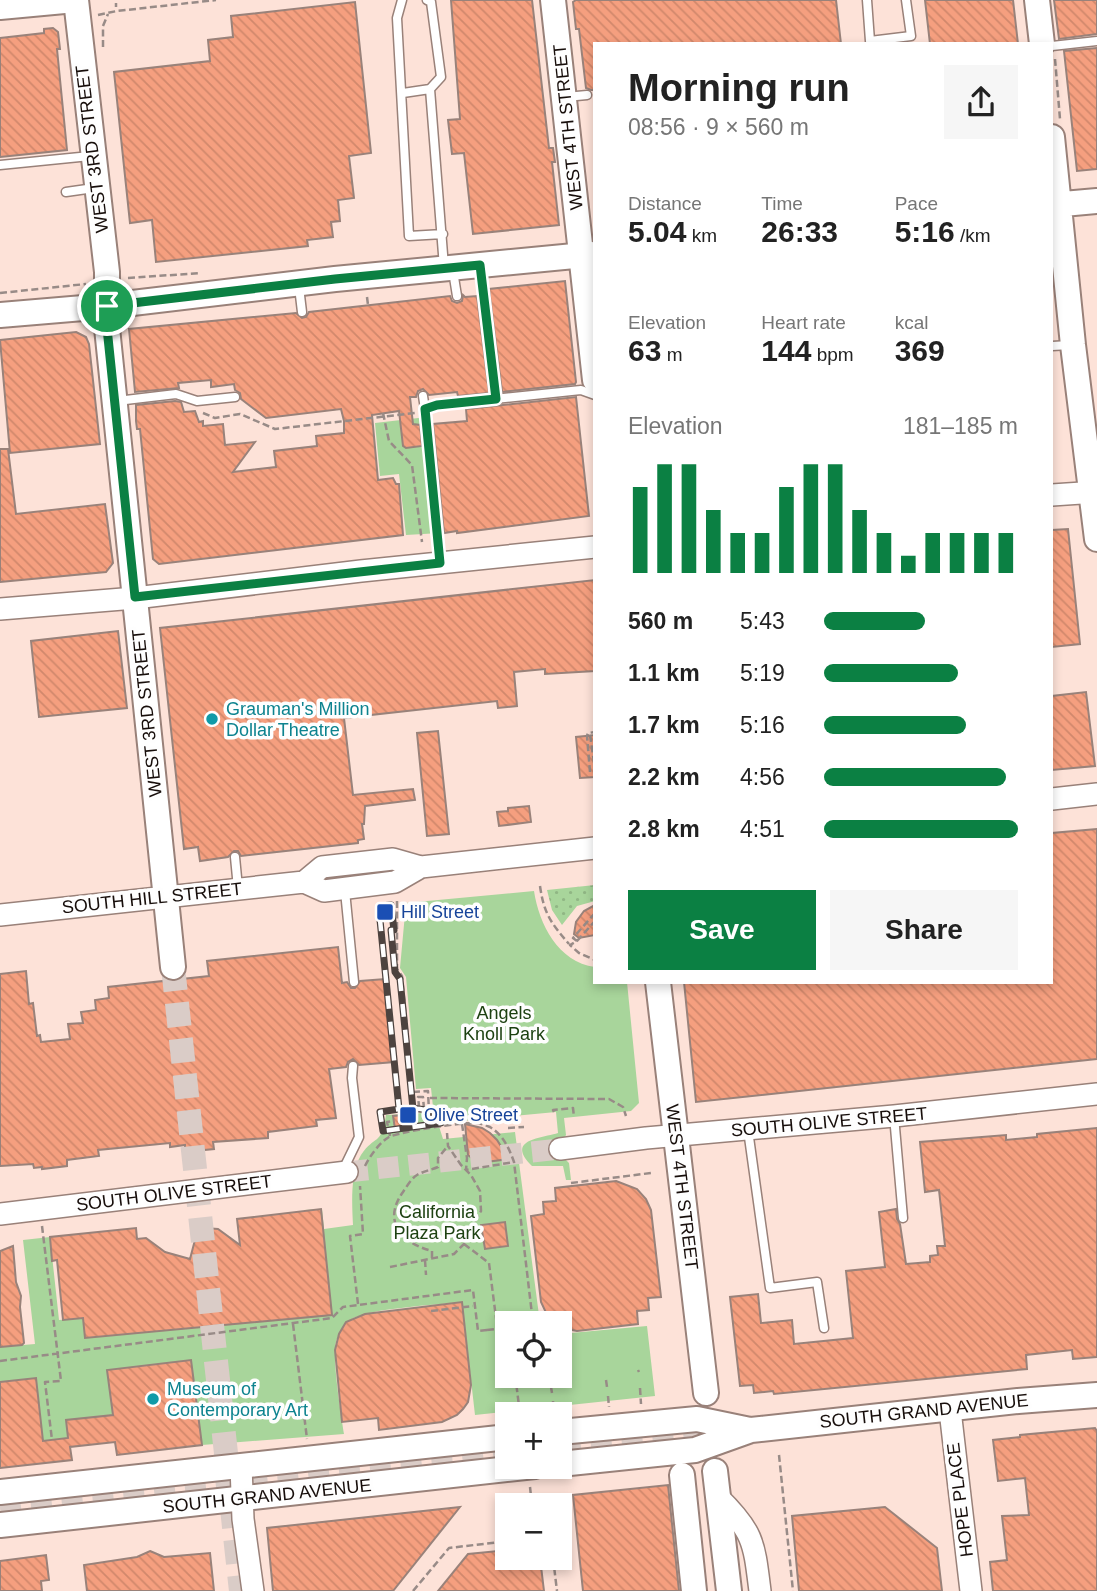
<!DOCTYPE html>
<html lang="en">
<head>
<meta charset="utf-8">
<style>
	:root { --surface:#fff; --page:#f6f6f6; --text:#222; --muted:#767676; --accent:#0b8043 }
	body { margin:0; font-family:Arial,sans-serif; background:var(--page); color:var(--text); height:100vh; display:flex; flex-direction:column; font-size:26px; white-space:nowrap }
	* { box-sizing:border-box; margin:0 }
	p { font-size:23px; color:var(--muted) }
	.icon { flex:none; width:38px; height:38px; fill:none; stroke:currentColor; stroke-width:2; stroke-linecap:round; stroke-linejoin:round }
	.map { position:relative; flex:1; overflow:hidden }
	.side { position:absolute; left:593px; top:42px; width:460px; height:942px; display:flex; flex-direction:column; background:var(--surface); border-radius:0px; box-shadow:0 4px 10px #0003 }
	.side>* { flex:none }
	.tools { position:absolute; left:495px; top:1311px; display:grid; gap:14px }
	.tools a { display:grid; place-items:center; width:77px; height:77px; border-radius:0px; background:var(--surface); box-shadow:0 4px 10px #0003; font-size:35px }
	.pin { position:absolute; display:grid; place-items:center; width:60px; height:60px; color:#fff; margin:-30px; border:4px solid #fff; border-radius:50%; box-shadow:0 2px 7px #0007 }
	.round { display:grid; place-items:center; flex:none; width:74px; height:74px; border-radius:0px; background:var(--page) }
	.summary { display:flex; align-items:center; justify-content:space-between; height:119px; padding:0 35px }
	h1 { font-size:38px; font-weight:600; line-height:52px }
	.metrics { display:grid; grid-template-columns:repeat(3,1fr); gap:10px; height:119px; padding:7px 35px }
	.metrics div { display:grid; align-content:center }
	.metrics b { font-size:30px; font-weight:600 }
	.metrics small { font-size:19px; font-weight:400 }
	.metrics p { font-size:19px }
	.chart { height:196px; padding:14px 35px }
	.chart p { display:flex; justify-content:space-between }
	.chart svg { width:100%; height:126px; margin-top:7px; stroke:var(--accent); stroke-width:6 }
	.button { display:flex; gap:14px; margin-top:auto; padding:14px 35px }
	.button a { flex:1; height:80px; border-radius:0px; background:var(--accent); color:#fff; font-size:28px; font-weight:600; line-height:80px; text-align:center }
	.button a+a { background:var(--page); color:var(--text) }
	ul { padding:0 35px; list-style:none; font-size:23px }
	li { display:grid; grid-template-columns:112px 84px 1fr; align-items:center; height:52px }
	li i { height:18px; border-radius:9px; background:var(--accent) }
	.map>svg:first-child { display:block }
	.built { fill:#fde2d8; fill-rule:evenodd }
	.grass { fill:url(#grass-dots) }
	.green { fill:#a8d59b }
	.building { fill:url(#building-back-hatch); stroke:#99827a; stroke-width:2 }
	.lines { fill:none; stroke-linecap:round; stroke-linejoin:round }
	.secondary-tunnel { stroke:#daccc7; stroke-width:21; stroke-dasharray:21 10; stroke-linecap:butt }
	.primary-tunnel { stroke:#daccc7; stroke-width:24; stroke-dasharray:24 12; stroke-linecap:butt }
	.lane-casing { stroke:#998179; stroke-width:11 }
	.secondary-casing { stroke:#998179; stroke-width:24 }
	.primary-casing { stroke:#998179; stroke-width:28 }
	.path { stroke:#988b87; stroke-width:2.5; stroke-dasharray:7 3.5; stroke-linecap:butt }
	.lane { stroke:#fff; stroke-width:8 }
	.secondary { stroke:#fff; stroke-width:21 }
	.primary { stroke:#fff; stroke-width:24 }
	.rail-casing { stroke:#4d433f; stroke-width:7 }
	.rail { stroke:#fefefe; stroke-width:4.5; stroke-dasharray:13; stroke-linecap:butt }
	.path-bridge { stroke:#988b87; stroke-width:2.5; stroke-dasharray:7 3.5; stroke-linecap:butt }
	.route-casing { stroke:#fff; stroke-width:14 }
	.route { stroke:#0b8043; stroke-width:9 }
	.culture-dot { fill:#0f9aa8; stroke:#fefefe; stroke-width:2.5 }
	.transit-dot { fill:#1a4fb4; stroke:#fefefe; stroke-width:2.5 }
	.labels { text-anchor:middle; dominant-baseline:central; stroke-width:7; stroke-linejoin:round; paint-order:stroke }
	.street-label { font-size:18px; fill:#170e0b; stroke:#fefefe }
	.culture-label { font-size:18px; fill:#0d838f; stroke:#fefefe; text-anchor:start }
	.transit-label { font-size:18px; fill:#164399; stroke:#fefefe; text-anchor:start }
	.park-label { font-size:18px; fill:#1d4111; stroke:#fefefe }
</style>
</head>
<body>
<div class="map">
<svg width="1097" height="1591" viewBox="0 0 1097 1591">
	<defs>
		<pattern id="grass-dots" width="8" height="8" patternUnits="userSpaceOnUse" patternTransform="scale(1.75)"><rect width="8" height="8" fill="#a8d59b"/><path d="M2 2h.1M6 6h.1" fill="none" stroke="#90b684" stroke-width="1.8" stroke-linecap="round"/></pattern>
		<pattern id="building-back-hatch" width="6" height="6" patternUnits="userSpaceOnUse" patternTransform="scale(1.75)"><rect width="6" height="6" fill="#f59f7f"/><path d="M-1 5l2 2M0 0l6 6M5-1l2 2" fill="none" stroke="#d1886c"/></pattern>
	</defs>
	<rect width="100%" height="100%" fill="#fdede8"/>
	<path class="built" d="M0,0H1097V1591H0ZM595,44H1052V982H595ZM508,1323H560V1376H508ZM508,1414H560V1466H508ZM508,1505H560V1558H508Z"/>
	<path class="grass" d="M595,885V901L577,906L562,925L552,910L547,890Z"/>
	<path class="green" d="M427,417L440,533L406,535L399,474L380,476L375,423Z
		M534,891C539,924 558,962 595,967V982H627L639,1103L631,1111L564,1118L566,1135L560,1144L564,1158L569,1163L571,1180H566L563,1166H532C504,1139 543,1138 558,1133L556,1112L441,1123V1119L431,1113L433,1107L431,1088L416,1089L406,977L400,968L406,903Z
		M423,1113L437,1120L443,1139L515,1132L540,1323H508V1376H560V1334L647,1326L655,1396L475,1415L462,1302C437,1305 368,1308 350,1320C343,1325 338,1334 336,1342C332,1360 341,1414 344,1434L202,1445L191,1360L107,1370L113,1415L66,1420L68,1438L32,1442L41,1419L36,1379L0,1382V1347L35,1344L23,1240L50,1237L59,1320L313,1297L304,1210L322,1209L324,1229L353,1225C352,1205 350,1173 361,1155C375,1134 381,1147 386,1115Z"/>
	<path class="building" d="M451,0H532L549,148H553L555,162H552L559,225L473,234L464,153L452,154L448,120L460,119Z
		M576,0H836L841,44H595V90H591L586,88L579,29H576L573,2Z
		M925,0H1013L1018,44H930Z
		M1054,0H1097V34L1059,39Z
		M355,2L371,153L349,156L354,198L338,200L340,221L331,222L333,237L307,240L308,246L156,262L152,220L130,223L114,72L210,61L208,40L233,37L231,16Z
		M53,28L58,32L60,49H57L67,150L0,157V38L44,33V29Z
		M1097,48V169L1077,171L1064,51Z
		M565,281L576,382L575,384L502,392L489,289Z
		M463,295L465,297L477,296L489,393L458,396L457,392L429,395L423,389L418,391L416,397H410L413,424L420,425L422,446L406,448L403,446L399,411L372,415L378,480L393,478L396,484H399L403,535L159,564L153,559L140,429H137L136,421V405L175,401L181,402L184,412L195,411L199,422L203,421V426L223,424L225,445L255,442L233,472L276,467L274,451L317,446L316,436L344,433V421L341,409L266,418L241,399L240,393L235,390L234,384L211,387V380L178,383L179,388L135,392L129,329L296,313L302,318L306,317L309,312L450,296L452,301L457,303L462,301Z
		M76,332L86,337L89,344L100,444L10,453L0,340Z
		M576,397L589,516L457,533V531L444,533L433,424L467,421L466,409Z
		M0,449H8L16,514L105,504L113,563L106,572L0,582Z
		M1068,529L1080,644L1052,647V530Z
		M595,580V671L545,674V669L514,672L517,706L498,708L497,701L344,718L353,795L413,789L415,800L365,806L364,824H362L364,839L358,840V843L241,856L238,851H234L228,857L200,861L198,847L184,849L160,628Z
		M118,631L127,708L39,717L31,641Z
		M1086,692L1095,766L1052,770V696Z
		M438,731L449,834L427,836L417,733Z
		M595,735V777L580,778L576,737Z
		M529,806L531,822L499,826L497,812L508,811V808Z
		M1097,829V1059L696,1102L684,982H1052V833Z
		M595,905V935L579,938L574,934L576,922L584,911Z
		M338,947L342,983L347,982L351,988H355L360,981L385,979L394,1062L359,1065L353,1059L348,1062L346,1067L329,1069L336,1118L316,1120L317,1126L268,1132V1138L213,1142L214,1149L185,1152V1145L170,1147V1143L98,1150L99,1156L67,1160V1166L42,1169V1167L34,1168L33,1164L0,1166V974L26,971L29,1004L33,1003L37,1036L40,1035L41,1042L70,1039L68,1024L83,1023L81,1012L96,1010L95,1000L109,998L108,987L209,976L207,961Z
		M413,1114L415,1127L395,1129L393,1116Z
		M465,1124L482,1128L490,1133L497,1140L509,1159L478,1163L468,1155Z
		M1097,1128V1357L1073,1359L1072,1350L1026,1355L1027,1369L774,1394L773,1391L754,1393L753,1385L740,1386L730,1297L758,1294L761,1323L792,1320L794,1344L853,1338L846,1271L885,1267L879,1212L896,1209L897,1219L900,1224L906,1264L930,1262V1256L938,1255L937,1246H945L939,1190L925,1192L920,1142L1006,1135V1140L1037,1137V1134Z
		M616,1181L637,1189L646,1199L651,1210L661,1297L648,1298L649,1310L637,1311L638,1324L577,1331L561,1328L560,1323H554L548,1317L541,1302L531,1216L544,1214L543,1202L556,1201L555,1188Z
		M321,1209L332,1315L85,1338L83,1318L63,1320L57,1260L52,1261L50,1237L136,1228L137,1239L146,1238L165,1252L190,1259L196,1236L205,1228L218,1229L240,1245L237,1219Z
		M505,1222L508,1246L485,1249L481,1225Z
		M13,1246L16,1282L21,1296L20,1307L24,1343L22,1345L0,1347V1251Z
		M462,1302L471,1385L468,1402L463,1409L457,1415L442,1422L379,1430L378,1418L342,1422L335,1350L339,1334L346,1322L365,1314Z
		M191,1360L202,1445L117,1455L115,1442L70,1447L72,1460L0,1468V1382L36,1378L43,1441L68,1438L66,1420L113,1415L107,1370Z
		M1095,1428L1097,1431V1591H993L990,1562L1007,1560L1002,1516L1029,1515L1025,1478L998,1481L993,1440L1020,1437V1435Z
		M668,1485L679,1591H583L573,1495Z
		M460,1507L393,1591H273L267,1528Z
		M885,1507L937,1548L942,1591H799L792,1516Z
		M508,1550V1558H540L544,1591H438L468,1554Z
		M150,1551L164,1557L210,1553L214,1591H87L84,1565L137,1557Z
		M46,1555L49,1580L41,1581L42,1591H0V1561Z"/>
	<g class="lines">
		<path class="secondary-tunnel" d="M347,1172L560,1149
			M560,1448L711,1432
			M0,1508L508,1454"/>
		<path class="primary-tunnel" d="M173,967L241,1591"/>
		<g class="lane-casing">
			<path id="lane" d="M402,0L397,18L409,236L443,234
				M867,0L870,41L911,36L906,0
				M1052,46L1097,41
				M430,89L444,267
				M403,93L430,89L441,77L431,2L427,0
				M566,97L587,95
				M0,165L90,156
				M66,192L94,188
				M480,266L496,399
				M453,271L457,296
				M299,287L302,312
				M1052,346L1070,345
				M423,396L425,409
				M117,401L176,394L197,401L235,397
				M440,563L425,409L437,405L581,390L595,395
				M235,857L238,888
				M345,891L354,982
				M894,1116L903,1218
				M748,1130L770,1288L817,1282L824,1328
				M343,1170L359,1137L352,1078L353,1066"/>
		</g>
		<g class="secondary-casing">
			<path id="secondary" d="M1052,495L1097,492
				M0,609L135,598L361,571L595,547
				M1052,799L1097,794
				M304,882L322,867L393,859L421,867
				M0,915L304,882L324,891L395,882L421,867L595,848
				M560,1149L646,1138L894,1116L1097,1094
				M0,1214L347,1172
				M950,1410L971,1591
				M241,1466L243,1519L253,1591
				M718,1497C754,1532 754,1543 760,1591"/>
		</g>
		<g class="primary-casing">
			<path id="primary" d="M76,0L107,272V328L173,967
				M553,0L595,380
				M1037,0L1042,44
				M0,7L75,0
				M1052,137L1073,345L1097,539
				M1052,205L1097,201
				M0,315L107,306L335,279L595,254
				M658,982L706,1393
				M560,1432L697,1419L750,1430
				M560,1464L695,1450L751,1430L1018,1401L1097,1395
				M715,1471L729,1591
				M682,1475L694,1591
				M0,1492L508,1437
				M0,1525L535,1466"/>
		</g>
		<path class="path" d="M116,3V7
			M98,15L117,11L216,0
			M103,47V26L108,14
			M1055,59L1060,119
			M128,278L201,273
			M0,293L86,284
			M367,297L368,305
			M203,413L215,418L240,414L275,429L415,413
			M383,413L389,441L412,465L422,542
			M590,735L595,769
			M590,772L587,736L588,733L595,732
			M540,886C544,914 551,923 569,944
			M397,901V969L402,976L414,1106H419L418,1097H423L424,1109
			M380,912L381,925
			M595,913L573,938L577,941L570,945L579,953L595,960
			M577,941L595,921
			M413,1092L428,1091L429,1112
			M430,1098L609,1099L623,1107L626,1116
			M554,1112L553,1110L573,1108L574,1117
			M462,1124L467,1158L466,1170L514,1162
			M508,1128L524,1127
			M390,1136L387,1122L394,1121
			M365,1166C370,1156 379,1143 389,1137C398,1132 463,1122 475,1123C480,1123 485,1125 490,1127C503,1135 509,1148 514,1162L533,1323
			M571,1183L651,1173
			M42,1226L61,1381L45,1382L52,1440
			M464,1244L489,1263L501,1357L508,1368
			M432,1258V1251C401,1243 382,1221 403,1192C407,1186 412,1178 417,1175C424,1171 431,1170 438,1167V1158L447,1147
			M425,1260L426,1275
			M390,1267L454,1254L467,1241L472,1225L481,1211L480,1191L471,1175L461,1165L448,1146L447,1133
			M358,1304L350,1236L363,1234L360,1186
			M431,1311L473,1306
			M293,1324L307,1439
			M507,1328H508
			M0,1361L332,1318L343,1307L473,1290L478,1331L487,1330
			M638,1370L639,1372
			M512,1376L516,1382L520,1414
			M606,1380L607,1387
			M551,1387L552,1393
			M640,1388L641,1404
			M608,1396L609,1407
			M553,1401L554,1412
			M779,1455L793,1591
			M530,1487L532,1505
			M553,1558L557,1591
			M413,1591L449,1548L508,1541"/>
		<use href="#lane" class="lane"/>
		<use href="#secondary" class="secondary"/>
		<use href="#primary" class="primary"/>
		<g class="rail-casing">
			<path id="rail" d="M391,905L394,930H391L395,972L400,979L413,1109C424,1108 433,1112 441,1119V1123L383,1131L380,1112L399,1109L379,910L380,906Z"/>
		</g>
		<use href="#rail" class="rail"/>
		<path class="path-bridge" d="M487,1330L507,1328"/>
	</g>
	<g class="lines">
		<g class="route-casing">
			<path id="route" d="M480,265L496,399L437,405L425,409L440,563L135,597L107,328V306L335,279Z"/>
		</g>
		<use href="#route" class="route"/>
	</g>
	<g class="culture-dot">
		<circle cx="212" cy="719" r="7"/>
		<circle cx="153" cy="1399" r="7"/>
	</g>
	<g class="transit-dot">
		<rect x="376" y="903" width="18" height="18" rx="3.5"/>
		<rect x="399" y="1106" width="18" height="18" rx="3.5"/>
	</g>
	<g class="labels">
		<g class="street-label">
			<text transform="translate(568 127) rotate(-96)">WEST 4TH STREET</text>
			<text transform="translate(92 149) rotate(-97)">WEST 3RD STREET</text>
			<text transform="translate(147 713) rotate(-96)">WEST 3RD STREET</text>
			<text transform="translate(152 898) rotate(-6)">SOUTH HILL STREET</text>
			<text transform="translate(829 1122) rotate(-5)">SOUTH OLIVE STREET</text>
			<text transform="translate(682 1187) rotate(83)">WEST 4TH STREET</text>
			<text transform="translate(174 1193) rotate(-7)">SOUTH OLIVE STREET</text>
			<text transform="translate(924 1411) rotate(-6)">SOUTH GRAND AVENUE</text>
			<text transform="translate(267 1496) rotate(-6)">SOUTH GRAND AVENUE</text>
			<text transform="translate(960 1500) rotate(-97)">HOPE PLACE</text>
		</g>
		<g class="culture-label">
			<text x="226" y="709">Grauman's Million<tspan x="226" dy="21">Dollar Theatre</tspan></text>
			<text x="167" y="1389">Museum of<tspan x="167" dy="21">Contemporary Art</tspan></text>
		</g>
		<g class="transit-label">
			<text x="401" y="912">Hill Street</text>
			<text x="424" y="1115">Olive Street</text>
		</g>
		<g class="park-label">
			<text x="504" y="1013">Angels<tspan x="504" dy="21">Knoll Park</tspan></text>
			<text x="437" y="1212">California<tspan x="437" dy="21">Plaza Park</tspan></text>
		</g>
	</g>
</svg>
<div class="tools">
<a><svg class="icon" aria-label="locate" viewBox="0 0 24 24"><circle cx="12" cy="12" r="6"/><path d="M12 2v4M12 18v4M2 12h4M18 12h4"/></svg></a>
<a>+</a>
<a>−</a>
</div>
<div class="pin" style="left:107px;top:306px;background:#1e9e55"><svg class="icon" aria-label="arrive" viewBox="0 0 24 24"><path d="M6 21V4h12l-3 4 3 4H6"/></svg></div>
<section class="side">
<div class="summary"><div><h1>Morning run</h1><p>08:56 · 9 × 560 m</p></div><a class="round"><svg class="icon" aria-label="share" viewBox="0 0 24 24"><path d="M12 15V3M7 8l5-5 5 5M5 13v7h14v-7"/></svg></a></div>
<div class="metrics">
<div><p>Distance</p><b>5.04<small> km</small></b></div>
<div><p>Time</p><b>26:33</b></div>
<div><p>Pace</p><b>5:16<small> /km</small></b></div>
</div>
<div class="metrics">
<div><p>Elevation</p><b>63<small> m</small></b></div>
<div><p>Heart rate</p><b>144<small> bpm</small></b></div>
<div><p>kcal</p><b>369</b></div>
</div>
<div class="chart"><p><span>Elevation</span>181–185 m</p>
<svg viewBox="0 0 160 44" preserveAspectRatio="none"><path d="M5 44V14M15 44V6M25 44V6M35 44V22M45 44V30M55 44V30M65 44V14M75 44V6M85 44V6M95 44V22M105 44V30M115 44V38M125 44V30M135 44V30M145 44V30M155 44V30"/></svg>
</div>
<ul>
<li><b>560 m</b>5:43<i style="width:52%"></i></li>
<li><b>1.1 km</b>5:19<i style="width:69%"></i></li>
<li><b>1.7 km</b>5:16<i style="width:73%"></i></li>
<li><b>2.2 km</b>4:56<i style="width:94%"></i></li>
<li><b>2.8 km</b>4:51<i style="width:100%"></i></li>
</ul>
<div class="button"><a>Save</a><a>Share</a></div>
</section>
</div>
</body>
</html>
